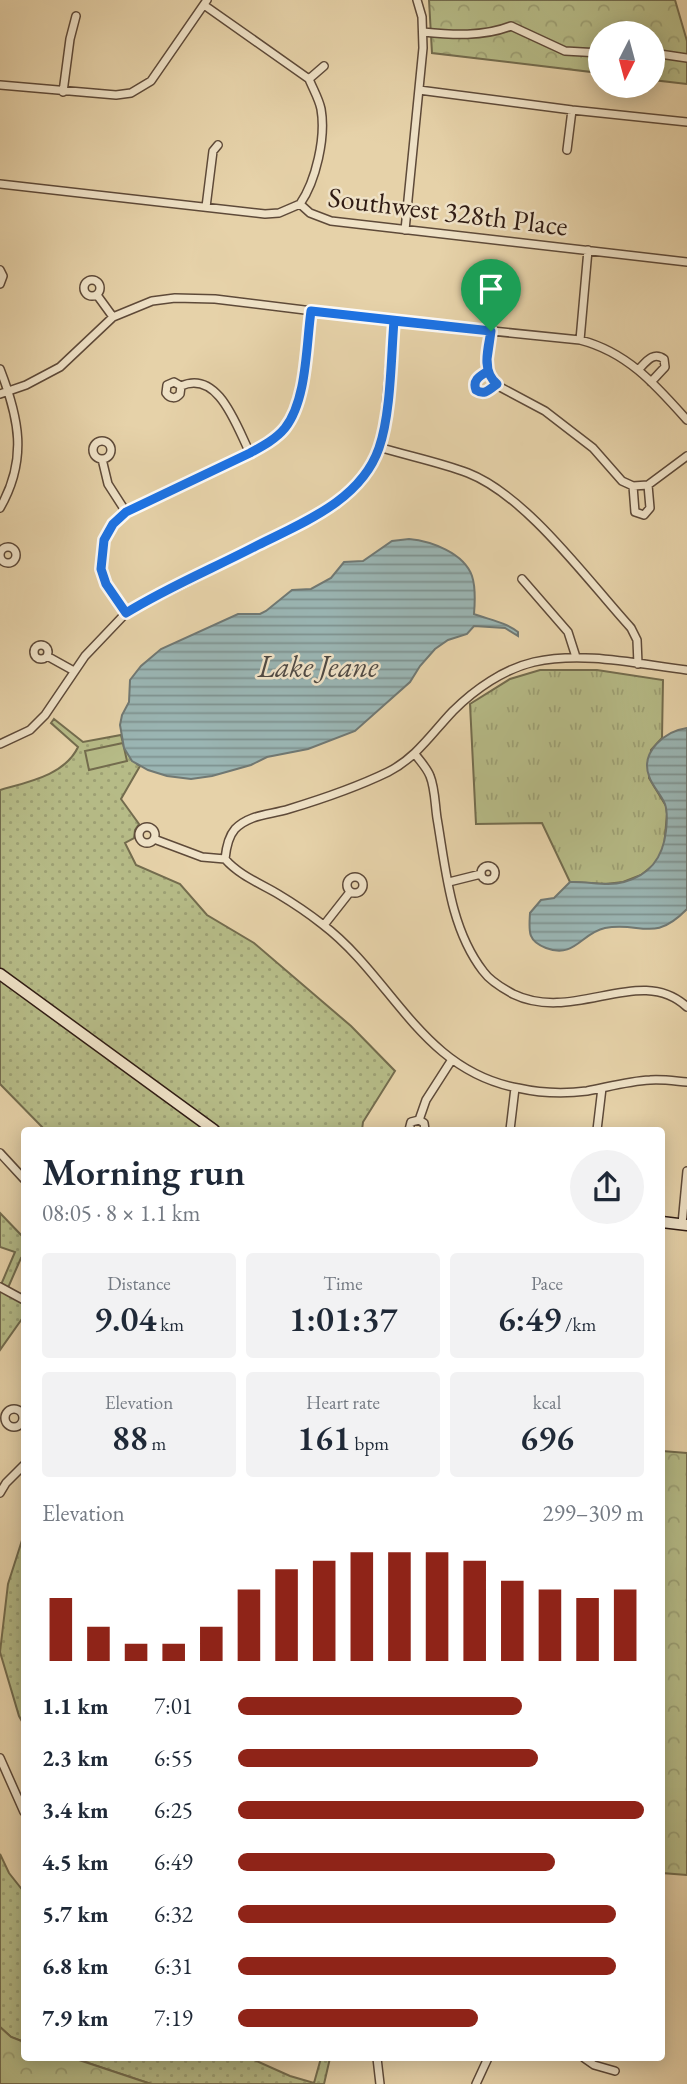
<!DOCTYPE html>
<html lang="en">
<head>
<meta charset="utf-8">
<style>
	:root { --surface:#fff; --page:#f2f2f3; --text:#1f2937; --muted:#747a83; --accent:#8f2418 }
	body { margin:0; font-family:"EB Garamond",serif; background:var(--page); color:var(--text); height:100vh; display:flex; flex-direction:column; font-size:26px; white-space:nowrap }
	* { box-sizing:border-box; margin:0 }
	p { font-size:23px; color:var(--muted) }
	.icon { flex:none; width:38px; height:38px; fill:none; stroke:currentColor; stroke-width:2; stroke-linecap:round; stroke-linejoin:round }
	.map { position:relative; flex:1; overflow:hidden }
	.panel { position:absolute; left:21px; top:1127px; width:644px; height:934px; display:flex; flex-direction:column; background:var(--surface); border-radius:7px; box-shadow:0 4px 18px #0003 }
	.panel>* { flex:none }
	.needle { width:46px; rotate:186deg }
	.tools { position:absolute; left:588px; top:21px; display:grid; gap:14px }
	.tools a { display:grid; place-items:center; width:77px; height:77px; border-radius:50%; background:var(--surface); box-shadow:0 4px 18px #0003; font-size:35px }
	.pin { position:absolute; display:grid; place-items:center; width:60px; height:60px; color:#fff; margin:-72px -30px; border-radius:50% 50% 50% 0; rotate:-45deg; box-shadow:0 0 7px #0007 }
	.pin .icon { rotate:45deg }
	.round { display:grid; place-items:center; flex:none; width:74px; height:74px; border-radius:37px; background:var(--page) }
	.overview { display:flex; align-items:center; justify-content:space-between; height:119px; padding:0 21px }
	h1 { font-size:38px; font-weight:600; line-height:52px }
	.figures { display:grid; grid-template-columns:repeat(3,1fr); gap:10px; height:119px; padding:7px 21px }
	.figures div { display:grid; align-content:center; border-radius:7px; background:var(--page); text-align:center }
	.figures b { font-size:35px; font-weight:600 }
	.figures small { font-size:19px; font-weight:400 }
	.figures p { font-size:19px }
	.chart { height:196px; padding:14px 21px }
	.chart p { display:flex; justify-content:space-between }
	.chart svg { width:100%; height:126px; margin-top:7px; stroke:var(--accent); stroke-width:6 }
	ul { padding:0 21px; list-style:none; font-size:23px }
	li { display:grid; grid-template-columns:112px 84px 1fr; align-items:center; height:52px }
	li i { height:18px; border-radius:9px; background:var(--accent) }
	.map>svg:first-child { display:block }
	.grass { fill:url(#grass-dots); stroke:#736c4e; stroke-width:2 }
	.forest { fill:url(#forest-crowns); stroke:#736c4e; stroke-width:2 }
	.park { fill:url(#park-tufts); stroke:#736c4e; stroke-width:2 }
	.garden { fill:#b6bb87; stroke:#736c4e; stroke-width:2 }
	.water { fill:url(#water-rules); stroke:#707873; stroke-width:2 }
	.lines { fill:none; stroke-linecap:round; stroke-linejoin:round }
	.minor-casing { stroke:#5e4a39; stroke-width:10 }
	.secondary-casing { stroke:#301c14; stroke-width:13 }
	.minor { stroke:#efe2c7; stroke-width:7 }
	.secondary { stroke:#efe2c7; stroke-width:10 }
	.route-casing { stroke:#fff; stroke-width:14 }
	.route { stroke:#1a73e8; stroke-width:9 }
	.labels { text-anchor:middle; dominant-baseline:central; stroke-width:5; stroke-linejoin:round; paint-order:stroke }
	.street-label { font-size:28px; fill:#301c14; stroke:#efe2c7 }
	.water-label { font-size:30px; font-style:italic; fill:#504a44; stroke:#efe2c7 }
</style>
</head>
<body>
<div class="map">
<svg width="687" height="2084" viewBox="0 0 687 2084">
	<defs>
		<pattern id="grass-dots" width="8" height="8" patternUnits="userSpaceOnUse" patternTransform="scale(1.75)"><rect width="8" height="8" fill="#b6bb87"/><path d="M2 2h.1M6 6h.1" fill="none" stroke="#9da074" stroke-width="1.8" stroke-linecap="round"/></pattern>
		<pattern id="forest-crowns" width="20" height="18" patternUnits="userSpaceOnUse" patternTransform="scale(1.75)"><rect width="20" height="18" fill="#b6bb87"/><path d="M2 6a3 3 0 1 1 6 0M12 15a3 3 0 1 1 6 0" fill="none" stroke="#9da074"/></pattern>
		<pattern id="park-tufts" width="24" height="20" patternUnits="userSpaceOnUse" patternTransform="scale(1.75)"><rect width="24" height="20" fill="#b6bb87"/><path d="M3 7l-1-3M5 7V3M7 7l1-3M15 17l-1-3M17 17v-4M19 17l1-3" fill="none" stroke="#9da074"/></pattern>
		<pattern id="water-rules" width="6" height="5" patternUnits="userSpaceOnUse" patternTransform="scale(1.75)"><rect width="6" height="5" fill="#9ab5b3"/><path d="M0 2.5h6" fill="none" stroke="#7e9290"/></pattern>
	</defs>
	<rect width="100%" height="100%" fill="#e6d2a9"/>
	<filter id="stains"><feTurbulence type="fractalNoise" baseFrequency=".00286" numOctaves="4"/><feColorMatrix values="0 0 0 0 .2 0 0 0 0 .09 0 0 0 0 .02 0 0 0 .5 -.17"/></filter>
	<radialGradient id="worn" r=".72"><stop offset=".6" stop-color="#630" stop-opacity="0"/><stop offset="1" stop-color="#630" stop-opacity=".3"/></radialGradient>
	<path class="grass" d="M54,719L83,742L121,735C124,748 128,758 140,766L121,799L139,824L135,830L134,838L125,843L136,865L180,884L207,915L254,943L351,1026L395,1071L363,1122L362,1130H45L0,1084V790C28,782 65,775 78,747L51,723Z
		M0,1213L24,1238V1259L21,1258L7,1290L24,1300V1316L0,1350V1287L15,1252L0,1247Z
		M24,1534V1725L19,1716L0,1652L8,1584Z
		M0,1854L9,1873L24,1892V2042L11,2037L0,2027Z
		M73,2058H250L290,2076L314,2083L321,2058H330L324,2084H151Z"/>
	<path class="forest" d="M429,0H675L687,41V84L653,80V33H600V73L432,53Z
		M662,1451L687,1453V1875L662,1873Z
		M0,2027L11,2037L24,2042V2058H73L151,2084H0Z"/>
	<path class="park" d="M540,670H597L663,680L662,738L651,750L649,778L666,806L667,814L664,847L656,863L641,875L623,882L606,884L570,882L542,823L476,824L470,704L510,679Z"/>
	<path class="garden" d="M123,743L127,761L89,770L85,751Z"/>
	<path class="water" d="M409,539C431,541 464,553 472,576C476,588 475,602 474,614C490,620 505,622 518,632V636L505,628L474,626L467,634L448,640L435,649L420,666L410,682L355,731L308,749L267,757L251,765L212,776L191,779L167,776L148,770L132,761L124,748L120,725L122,715L129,702L130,680L141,666L161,649L238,614H260L266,611L292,590L311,589L331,578L344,562L363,561L392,541Z
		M687,728V909C653,944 641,921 605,928C581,933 575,959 546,948C527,941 529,931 530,913L541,900L554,898L570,882C588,881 607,887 624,882C651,875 663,857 666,831C667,822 668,813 665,804C661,794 652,786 649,776C640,752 665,731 687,728Z"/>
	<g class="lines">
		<g class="minor-casing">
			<path id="minor" d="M204,5L309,79
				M423,32C452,35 483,37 511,26L565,51L600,53
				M653,53L687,58
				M0,85L116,95L131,93L151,81L207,0
				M419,90L572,110L687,122
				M63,92L70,39L76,16
				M567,150L572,110
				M0,184L265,214L279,213L300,204L310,213L331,221L687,262
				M300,204C316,181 326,137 321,109C319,99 313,89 309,79L324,66
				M206,207L213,151L218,145
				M405,230L423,48L422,17L417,0
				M0,270L3,276L0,284
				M84 288a8 8 0 1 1 16 0a8 8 0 1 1-16 0Z
				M97,295L113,317
				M491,331L487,359L491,379L500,387L545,411L593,448L622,481L633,486L648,485L687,456
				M580,340L588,250
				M0,369C19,418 28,459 0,508
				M638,370C646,362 653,351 664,359L665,367L651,382
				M488,371C480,376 472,380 476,390L484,393L497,384
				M181,386L180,394C176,399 170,399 166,393L167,385L174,382L181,386C219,369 237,428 250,453
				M0,394L26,385L60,367L113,317L152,301L175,298L215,299L394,321L580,340C627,352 655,384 687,420
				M93 450a9 9 0 1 1 18 0a9 9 0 1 1-18 0Z
				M379,447C408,456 439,462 468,473C527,496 588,581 631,628L637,640L638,664
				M102,459L108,484L126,512
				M633,486L635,512L644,515L650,508L648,485
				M0 555a8 8 0 1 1 16 0a8 8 0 1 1-16 0Z
				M522,579L568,632L576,657
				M126,613L106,584L101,569L104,540L113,524L126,512L250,453C263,446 276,439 285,428C307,400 306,345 311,311
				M34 652a7 7 0 1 1 14 0a7 7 0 1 1-14 0Z
				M47,656L74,671
				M0,744L30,730L45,715L85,656L126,613L301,524L347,494L369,469L379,447L384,427L394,321
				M415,754C420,761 427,768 430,776C435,788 435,805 437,818C446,870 450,928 483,971C490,981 502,988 513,994C575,1024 640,963 687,1007
				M139 835a8 8 0 1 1 16 0a8 8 0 1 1-16 0Z
				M154,839L202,857L225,859C239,875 259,883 278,894C293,903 308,913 322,924C393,978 421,1070 518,1088C540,1093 564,1094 587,1091C608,1087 629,1081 650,1080C662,1079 675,1081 687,1082
				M225,859C226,849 228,837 235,829C250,814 270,815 289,809C322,799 357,787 388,772C416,758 432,733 453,711C475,689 504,669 534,662C584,651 637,664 687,670
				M481 873a7 7 0 1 1 14 0a7 7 0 1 1-14 0Z
				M347 885a8 8 0 1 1 16 0a8 8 0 1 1-16 0Z
				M449,882L481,874
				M324,925L350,892
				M419,1120L426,1100L451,1061
				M419,1120L424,1123L425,1130
				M409,1130L411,1122L419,1120
				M510,1130L515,1088
				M597,1130L602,1088
				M0,1153L24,1179
				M682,1224L687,1171
				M0,1287L24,1300
				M5 1418a9 9 0 1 1 18 0a9 9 0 1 1-18 0Z
				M0,1493L6,1483L24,1465
				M0,1758L24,1812
				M377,2058L380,2084
				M584,2058L594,2065L615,2071
				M476,2084L488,2058"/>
		</g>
		<g class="secondary-casing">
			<path id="secondary" d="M0,974L214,1130
				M662,1222L687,1225"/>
		</g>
		<use href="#minor" class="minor"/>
		<use href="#secondary" class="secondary"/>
	</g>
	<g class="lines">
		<g class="route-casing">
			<path id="route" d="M491,331L394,321C391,357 391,414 379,448C361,500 304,522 258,545C214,568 168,587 126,613L106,584L101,569L104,540L113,524L126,512L250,453C263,446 276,439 285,428C307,400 306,346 311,311L491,331L487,359L488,371C480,376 472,380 476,390C485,396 490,389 497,384C481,371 488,349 491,331"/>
		</g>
		<use href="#route" class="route"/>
	</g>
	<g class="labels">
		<g class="street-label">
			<text transform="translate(448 211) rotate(7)">Southwest 328th Place</text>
		</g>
		<g class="water-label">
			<text x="318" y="666">Lake Jeane</text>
		</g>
	</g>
	<rect width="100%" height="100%" filter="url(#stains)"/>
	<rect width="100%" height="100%" fill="url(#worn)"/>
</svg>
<div class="tools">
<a><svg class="needle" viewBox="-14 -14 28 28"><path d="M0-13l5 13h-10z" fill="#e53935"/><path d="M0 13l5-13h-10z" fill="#747a83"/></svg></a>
</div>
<div class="pin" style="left:491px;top:331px;background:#1e9e55"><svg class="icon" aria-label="arrive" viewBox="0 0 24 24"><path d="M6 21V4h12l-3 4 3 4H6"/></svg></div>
<section class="panel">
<div class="overview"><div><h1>Morning run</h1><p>08:05 · 8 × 1.1 km</p></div><a class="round"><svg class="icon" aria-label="share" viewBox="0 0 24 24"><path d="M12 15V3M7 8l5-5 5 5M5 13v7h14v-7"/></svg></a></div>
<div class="figures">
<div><p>Distance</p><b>9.04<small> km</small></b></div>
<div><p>Time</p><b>1:01:37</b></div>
<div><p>Pace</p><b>6:49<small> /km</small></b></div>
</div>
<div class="figures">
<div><p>Elevation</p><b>88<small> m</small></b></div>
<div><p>Heart rate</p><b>161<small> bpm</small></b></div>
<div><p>kcal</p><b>696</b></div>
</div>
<div class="chart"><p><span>Elevation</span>299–309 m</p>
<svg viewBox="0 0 160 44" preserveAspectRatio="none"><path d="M5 44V22M15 44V32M25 44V38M35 44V38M45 44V32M55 44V19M65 44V12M75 44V9M85 44V6M95 44V6M105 44V6M115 44V9M125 44V16M135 44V19M145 44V22M155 44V19"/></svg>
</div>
<ul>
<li><b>1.1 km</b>7:01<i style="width:70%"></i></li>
<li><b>2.3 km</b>6:55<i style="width:74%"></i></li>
<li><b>3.4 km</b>6:25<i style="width:100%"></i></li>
<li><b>4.5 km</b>6:49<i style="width:78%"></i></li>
<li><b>5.7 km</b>6:32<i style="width:93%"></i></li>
<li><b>6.8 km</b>6:31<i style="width:93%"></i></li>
<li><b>7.9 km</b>7:19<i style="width:59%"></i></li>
</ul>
</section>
</div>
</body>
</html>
